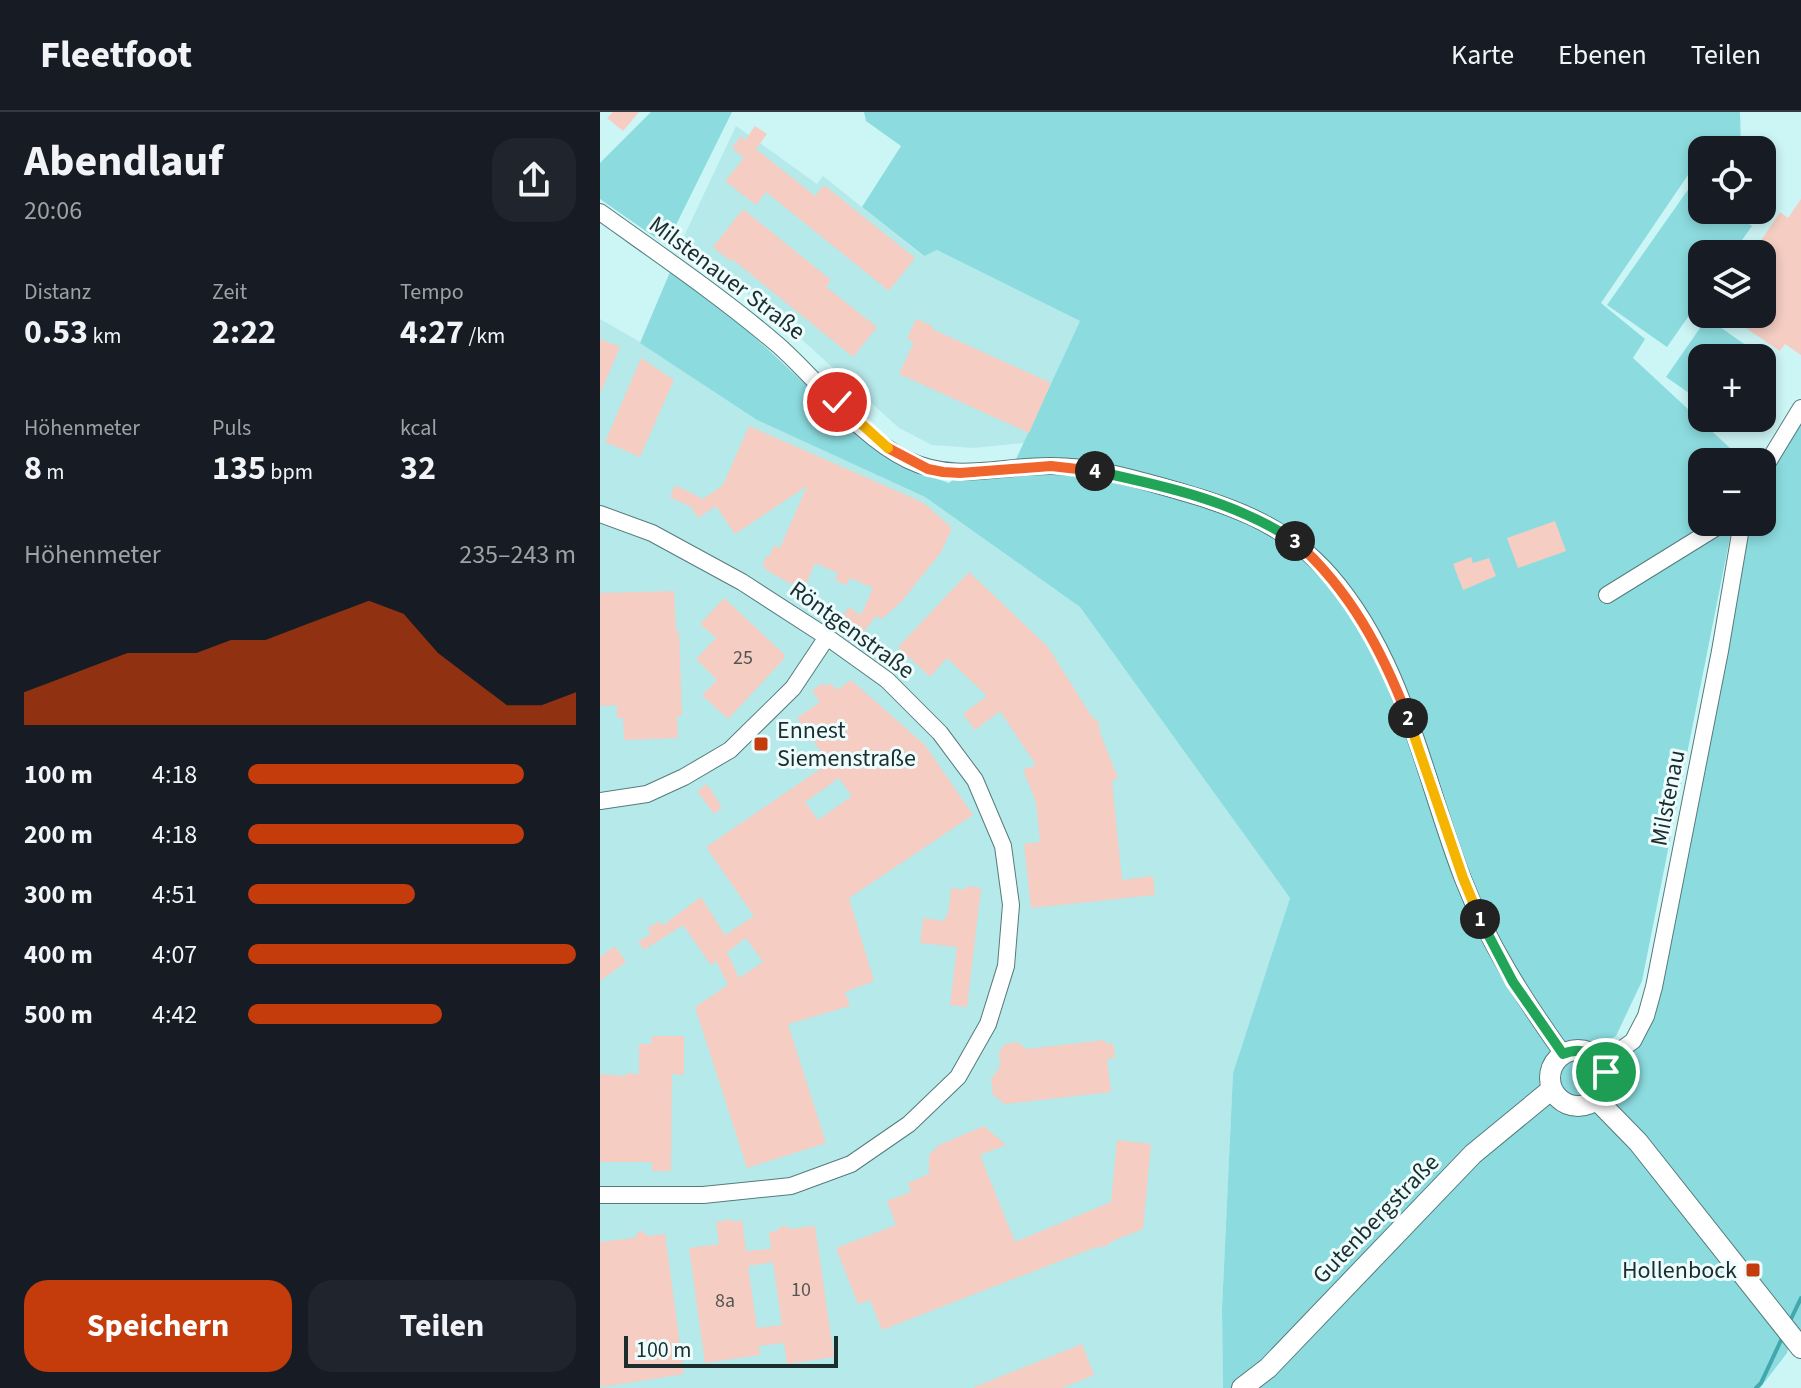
<!DOCTYPE html>
<html lang="de">
<head>
<meta charset="utf-8">
<style>
	:root { --surface:#171b24; --page:#20242c; --text:#f1f3f6; --muted:#9ea1a6; --line:#363941; --accent:#c43c0b }
	body { margin:0; font-family:"Source Sans 3",sans-serif; background:var(--page); color:var(--text); height:100vh; display:flex; flex-direction:column; font-size:30px; white-space:nowrap }
	* { box-sizing:border-box; margin:0 }
	p { font-size:26px; color:var(--muted) }
	.icon { flex:none; width:44px; height:44px; fill:none; stroke:currentColor; stroke-width:2; stroke-linecap:round; stroke-linejoin:round }
	.map { position:relative; flex:1; overflow:hidden }
	.sheet { display:flex; flex-direction:column; background:var(--surface); width:600px }
	.sheet>* { flex:none }
	.tools { position:absolute; left:1088px; top:24px; display:grid; gap:16px }
	.tools a { display:grid; place-items:center; width:88px; height:88px; border-radius:16px; background:var(--surface); box-shadow:0 4px 12px #0003; font-size:40px }
	.scale { position:absolute; left:24px; bottom:20px; width:214px; box-sizing:border-box; padding-left:8px; border:4px solid #1d2d2e; border-top:0; font-size:22px; line-height:28px; white-space:nowrap; color:#1d2d2e; -webkit-text-stroke:6px #edfdfd; paint-order:stroke }
	.pin { position:absolute; display:grid; place-items:center; width:68px; height:68px; color:#fff; margin:-34px; border:4px solid #fff; border-radius:50%; box-shadow:0 2px 8px #0007 }
	.km { position:absolute; width:40px; height:40px; margin:-20px; border-radius:50%; background:#222; color:#fff; font-size:22px; line-height:40px; text-align:center }
	.round { display:grid; place-items:center; flex:none; width:84px; height:84px; border-radius:24px; background:var(--page) }
	.head { display:flex; align-items:center; justify-content:space-between; height:136px; padding:0 24px }
	h1 { font-size:44px; font-weight:700; line-height:60px }
	.stats { display:grid; grid-template-columns:repeat(3,1fr); gap:12px; height:136px; padding:8px 24px }
	.stats div { display:grid; align-content:center }
	.stats b { font-size:34px; font-weight:700 }
	.stats small { font-size:22px; font-weight:400 }
	.stats p { font-size:22px }
	.chart { height:224px; padding:16px 24px }
	.chart p { display:flex; justify-content:space-between }
	.chart svg { width:100%; height:144px; margin-top:8px; fill:var(--accent); opacity:.7 }
	.primary-button { display:flex; gap:16px; margin-top:auto; padding:16px 24px }
	.primary-button a { flex:1; height:92px; border-radius:24px; background:var(--accent); color:#fff; font-size:32px; font-weight:700; line-height:92px; text-align:center }
	.primary-button a+a { background:var(--page); color:var(--text) }
	ul { padding:0 24px; list-style:none; font-size:26px }
	li { display:grid; grid-template-columns:128px 96px 1fr; align-items:center; height:60px }
	li i { height:20px; border-radius:10px; background:var(--accent) }
	header { display:flex; align-items:center; gap:48px; box-sizing:border-box; height:112px; padding:0 40px; background:var(--surface); border-bottom:2px solid var(--line) }
	header strong { font-size:38px }
	nav { display:flex; gap:44px; margin-inline-start:auto; font-size:28px }
	main { display:flex; flex:1; min-height:0 }
	.map>svg:first-child { display:block }
	.built { fill:#b6e9ea }
	.green { fill:#8cdcdf }
	.lines { fill:none; stroke-linecap:round; stroke-linejoin:round }
	.stream { stroke:#41a8ad; stroke-width:4 }
	.building { fill:#f5cdc2; fill-rule:evenodd }
	.minor-casing { stroke:#557b7c; stroke-width:18 }
	.major-casing { stroke:#557b7c; stroke-width:22 }
	.minor { stroke:#fff; stroke-width:16 }
	.major { stroke:#fff; stroke-width:20 }
	.split-1-casing { stroke:#fff; stroke-width:16 }
	.split-2-casing { stroke:#fff; stroke-width:16 }
	.split-3-casing { stroke:#fff; stroke-width:16 }
	.split-4-casing { stroke:#fff; stroke-width:16 }
	.split-5-casing { stroke:#fff; stroke-width:16 }
	.split-6-casing { stroke:#fff; stroke-width:16 }
	.split-1 { stroke:#22a559; stroke-width:10 }
	.split-2 { stroke:#f5b400; stroke-width:10 }
	.split-3 { stroke:#f0652b; stroke-width:10 }
	.split-4 { stroke:#22a559; stroke-width:10 }
	.split-5 { stroke:#f0652b; stroke-width:10 }
	.split-6 { stroke:#f5b400; stroke-width:10 }
	.poi-dot { fill:#c43c0b; stroke:#edfdfd; stroke-width:3 }
	.labels { text-anchor:middle; dominant-baseline:central; stroke-width:6; stroke-linejoin:round; paint-order:stroke }
	.number-label { font-size:20px; fill:#535553 }
	.street-label { font-size:24px; fill:#1d2d2e; stroke:#edfdfd }
	.poi-label { font-size:24px; fill:#1d2d2e; stroke:#edfdfd; text-anchor:start }
</style>
</head>
<body>
<header>
<strong>Fleetfoot</strong>
<nav><a>Karte</a><a>Ebenen</a><a>Teilen</a></nav>
</header>
<main>
<section class="sheet">
<div class="head"><div><h1>Abendlauf</h1><p>20:06</p></div><a class="round"><svg class="icon" aria-label="share" viewBox="0 0 24 24"><path d="M12 15V3M7 8l5-5 5 5M5 13v7h14v-7"/></svg></a></div>
<div class="stats">
<div><p>Distanz</p><b>0.53<small> km</small></b></div>
<div><p>Zeit</p><b>2:22</b></div>
<div><p>Tempo</p><b>4:27<small> /km</small></b></div>
</div>
<div class="stats">
<div><p>Höhenmeter</p><b>8<small> m</small></b></div>
<div><p>Puls</p><b>135<small> bpm</small></b></div>
<div><p>kcal</p><b>32</b></div>
</div>
<div class="chart"><p><span>Höhenmeter</span>235–243 m</p>
<svg viewBox="0 0 160 44" preserveAspectRatio="none"><path d="M0 44V34L10 30L20 26L30 22L40 22L50 22L60 18L70 18L80 14L90 10L100 6L110 10L120 22L130 30L140 38L150 38L160 34V44z"/></svg>
</div>
<ul>
<li><b>100 m</b>4:18<i style="width:84%"></i></li>
<li><b>200 m</b>4:18<i style="width:84%"></i></li>
<li><b>300 m</b>4:51<i style="width:51%"></i></li>
<li><b>400 m</b>4:07<i style="width:100%"></i></li>
<li><b>500 m</b>4:42<i style="width:59%"></i></li>
</ul>
<div class="primary-button"><a>Speichern</a><a>Teilen</a></div>
</section>
<div class="map">
<svg width="1201" height="1276" viewBox="0 0 1201 1276">
	<rect width="100%" height="100%" fill="#ccf5f6"/>
	<path class="built" d="M136,14L217,72L223,64L323,144L337,138L480,209L424,331L374,336L332,333L299,316L166,195L98,147L92,148L77,139Z
		M0,207L35,227L157,308L325,385L480,495L690,786L633,961L622,1197L623,1276H0Z"/>
	<path class="green" d="M51,0H132L66,133L0,87V51Z
		M264,0H1140L1141,38H1102V63H1088L1001,191L1045,227L1033,246L1145,350H1102V410H1133L1042,869L1016,924L1001,933L971,929L998,946L1033,929L1046,904L1142,410H1162V360L1201,296V1236L1191,1225L1187,1241L1160,1276H623L622,1197L633,961L690,786L480,495L325,385L157,308L40,231L70,160L138,210L276,337L300,354L349,371L360,361L412,356L480,209L337,138L324,144L262,95L301,34L266,9Z
		M1092,72L1102,79V98H1129L1152,114L1132,142H1102V185L1067,235L1007,193Z
		M1107,206L1170,250L1162,261V246H1102V290L1066,265Z"/>
	<g class="lines">
		<path class="stream" d="M1190,1209L1201,1186
			M1156,1276L1161,1271L1183,1224"/>
	</g>
	<path class="building" d="M13,0H39L23,19L7,6Z
		M155,14L167,22L156,37L215,84L224,73L315,146L289,179L166,80L156,93L125,69L144,46L132,36L141,24L145,28Z
		M1201,87V243L1185,232L1180,239L1125,202H1162V142H1152L1180,100L1188,106Z
		M143,97L231,168L226,175L277,215L253,245L132,147L130,149L113,135Z
		M316,207L333,214L332,217L451,271L429,321L299,262L314,230L307,227Z
		M0,227L20,235L0,282Z
		M41,246L74,268L40,345L5,330Z
		M149,314L313,386L325,392L352,416L341,440L302,489L282,507L276,504L262,522L241,506L249,495L261,503L273,476L250,466L247,473L235,468L238,461L215,451L205,475L187,470L165,457L163,452L166,445L170,443L174,433L180,436L207,374L135,422L116,394L98,406L91,395L70,385L75,373L103,387L123,373Z
		M955,409L966,439L918,456L907,426Z
		M871,445L873,451L889,446L896,464L863,478L853,452Z
		M369,460L448,535L492,605L499,610V618L518,666L512,669L522,768L553,764L555,783L431,796L424,732L440,730L436,690L423,658L436,653L400,599L375,618L363,602L387,584L347,546L330,565L298,535Z
		M74,479L76,519H79L82,604H77L78,626L24,628L23,606H17V593L0,594V481Z
		M124,486L184,542V547L128,607L102,583L117,568L96,547L116,526L100,512Z
		M251,568L325,633L373,703L249,786L274,869L245,880L250,894L188,912L226,1031L147,1056L95,895L128,873L116,849L111,853L83,813L44,838L38,830L51,822L47,816L60,809L62,814L101,785L125,823L154,804L106,735L229,651L197,606L220,590L212,579L223,571L226,574L231,571L237,578ZM239,666L252,684L218,708L205,690ZM146,826L163,850L139,866L127,840Z
		M107,672L122,695L114,702L97,679Z
		M366,774L381,776L367,895L350,893L357,835L320,831L323,806L345,809V803H348L351,776L365,778Z
		M15,834L26,850L0,869V845Z
		M52,924H84V963L72,962L71,1059H52V1050H0V962L26,964V961L39,962V932H51Z
		M505,928L506,932L513,931L515,946L507,947L511,980L405,992L393,983L391,967L400,955L399,940L405,932L418,930L426,937Z
		M384,1014L406,1033L380,1043L415,1130L511,1090L517,1028L551,1032L543,1117L510,1130V1132L500,1136L499,1134L282,1218L270,1188L258,1192L236,1136L296,1113L287,1089L311,1080L308,1071L329,1062V1043L339,1033Z
		M132,1107V1110L142,1108L146,1139L171,1137L169,1120L177,1119L180,1115L186,1114L190,1117L215,1114L234,1245L187,1252L184,1231L159,1234L160,1243L105,1251L89,1136L119,1132L116,1110ZM173,1150L182,1213L157,1216L148,1154Z
		M40,1118L48,1124L65,1122L84,1262L2,1275L0,1270V1130L34,1126Z
		M482,1232L494,1263L462,1276H372Z"/>
	<g class="lines">
		<g class="minor-casing">
			<path id="minor" d="M0,100C60,143 122,185 178,233C219,269 259,325 308,348C355,371 402,353 452,354C488,354 526,364 561,374C628,393 682,409 730,463C805,549 823,664 863,767C888,831 924,887 963,942
				M1162,360L1201,296
				M0,402L52,421L142,470L227,525L287,568L340,621L375,668L403,734L411,793L406,854L388,912L358,965L309,1012L251,1052L191,1074L103,1083H0
				M1007,483L1125,410
				M0,689L47,682L84,665L130,638L193,576L227,525
				M1002,951L1033,929L1046,904L1054,875L1120,539L1142,410"/>
		</g>
		<g class="major-casing">
			<path id="major" d="M950 966a28 28 0 1 1 56 0a28 28 0 1 1-56 0Z
				M997,988L1038,1030L1201,1236
				M642,1276L668,1256L873,1042L952,977"/>
		</g>
		<use href="#minor" class="minor"/>
		<use href="#major" class="major"/>
	</g>
	<g class="lines">
		<g class="split-1-casing">
			<path id="split-1" d="M880,807L913,870L963,942C982,934 998,941 1006,960"/>
		</g>
		<g class="split-2-casing">
			<path id="split-2" d="M808,606L863,766L880,807"/>
		</g>
		<g class="split-3-casing">
			<path id="split-3" d="M695,429C750,478 782,538 808,606"/>
		</g>
		<g class="split-4-casing">
			<path id="split-4" d="M495,359C565,374 634,389 695,429"/>
		</g>
		<g class="split-5-casing">
			<path id="split-5" d="M288,336L328,357L343,360L360,361L451,354L495,359"/>
		</g>
		<g class="split-6-casing">
			<path id="split-6" d="M237,290L288,336"/>
		</g>
		<use href="#split-1" class="split-1"/>
		<use href="#split-2" class="split-2"/>
		<use href="#split-3" class="split-3"/>
		<use href="#split-4" class="split-4"/>
		<use href="#split-5" class="split-5"/>
		<use href="#split-6" class="split-6"/>
	</g>
	<g class="poi-dot">
		<rect x="153" y="624" width="16" height="16" rx="4"/>
		<rect x="1145" y="1150" width="16" height="16" rx="4"/>
	</g>
	<g class="labels">
		<g class="number-label">
			<text x="143" y="546">25</text>
			<text x="201" y="1178">10</text>
			<text x="125" y="1189">8a</text>
		</g>
		<g class="street-label">
			<text transform="translate(127 166) rotate(37)">Milstenauer Straße</text>
			<text transform="translate(252 518) rotate(36)">Röntgenstraße</text>
			<text transform="translate(1068 686) rotate(-79)">Milstenau</text>
			<text transform="translate(776 1107) rotate(-46)">Gutenbergstraße</text>
		</g>
		<g class="poi-label">
			<text x="177" y="618">Ennest<tspan x="177" dy="28">Siemenstraße</tspan></text>
			<text x="1137" y="1158" text-anchor="end">Hollenbock</text>
		</g>
	</g>
</svg>
<div class="tools">
<a><svg class="icon" aria-label="locate" viewBox="0 0 24 24"><circle cx="12" cy="12" r="6"/><path d="M12 2v4M12 18v4M2 12h4M18 12h4"/></svg></a>
<a><svg class="icon" aria-label="layers" viewBox="0 0 24 24"><path d="M12 4l9 5-9 5-9-5zM3 14l9 5 9-5"/></svg></a>
<a>+</a>
<a>−</a>
</div>
<div class="scale">100 m</div>
<div class="pin" style="left:1006px;top:960px;background:#1e9e55"><svg class="icon" aria-label="arrive" viewBox="0 0 24 24"><path d="M6 21V4h12l-3 4 3 4H6"/></svg></div>
<div class="pin" style="left:237px;top:290px;background:#d93025"><svg class="icon" aria-label="check" viewBox="0 0 24 24"><path d="M5 12l5 5 9-10"/></svg></div>
<b class="km" style="left:880px;top:807px">1</b>
<b class="km" style="left:808px;top:606px">2</b>
<b class="km" style="left:695px;top:429px">3</b>
<b class="km" style="left:495px;top:359px">4</b>
</div>
</main>
</body>
</html>
